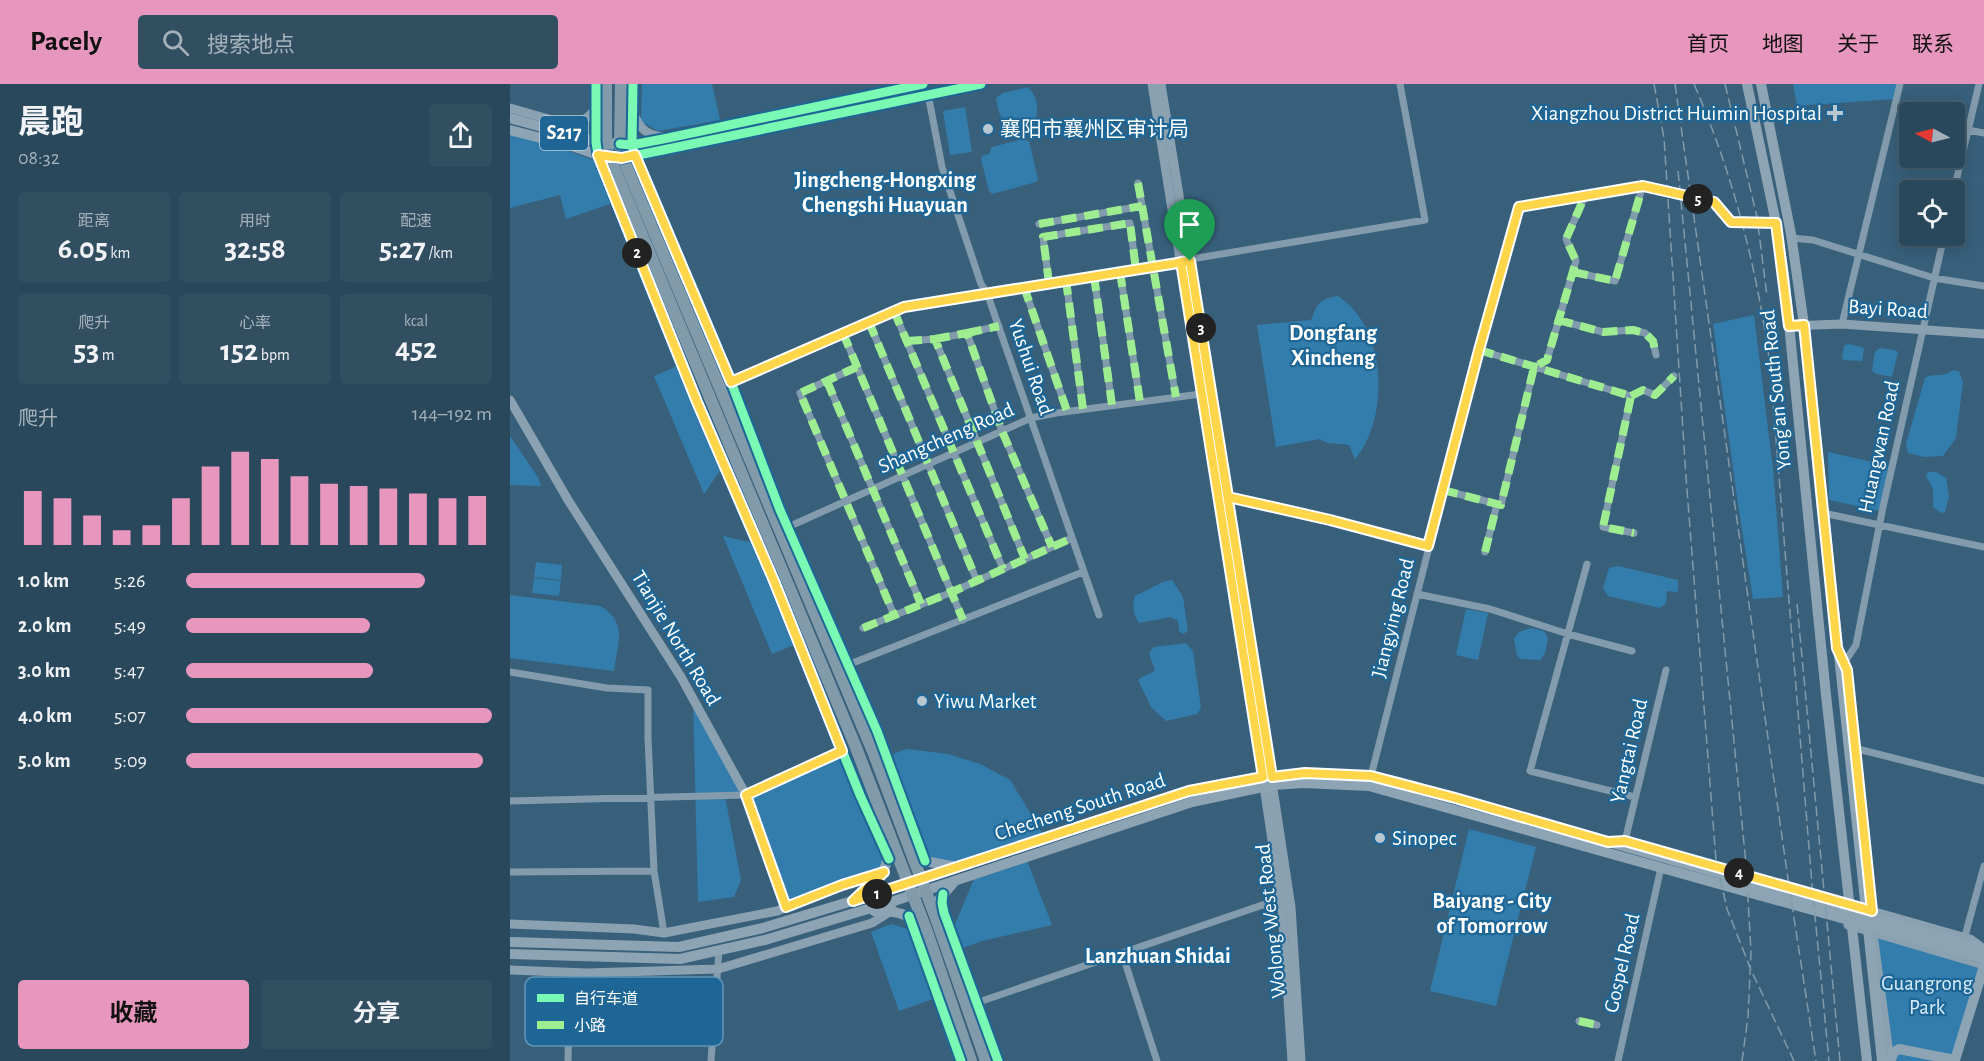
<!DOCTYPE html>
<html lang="zh">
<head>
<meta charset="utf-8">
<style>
	:root { --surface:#2a485c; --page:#324f62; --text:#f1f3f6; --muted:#a5b2bb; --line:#466072; --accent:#e797bd }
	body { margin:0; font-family:"Alegreya Sans","Noto Sans SC",sans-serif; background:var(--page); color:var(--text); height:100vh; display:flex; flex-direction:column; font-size:22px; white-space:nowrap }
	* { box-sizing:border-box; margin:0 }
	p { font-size:20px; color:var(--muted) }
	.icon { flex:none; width:33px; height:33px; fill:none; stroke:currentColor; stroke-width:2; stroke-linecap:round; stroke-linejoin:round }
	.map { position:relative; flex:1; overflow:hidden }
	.drawer { display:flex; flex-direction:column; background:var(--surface); width:510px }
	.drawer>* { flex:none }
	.needle { width:39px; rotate:277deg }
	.buttons { position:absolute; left:1389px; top:18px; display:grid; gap:12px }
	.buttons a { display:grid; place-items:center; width:66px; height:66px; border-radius:6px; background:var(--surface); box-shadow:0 3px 15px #0003,0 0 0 2px var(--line); font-size:30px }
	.pin { position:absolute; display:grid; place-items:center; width:51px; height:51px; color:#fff; margin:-62px -26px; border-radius:50% 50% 50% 0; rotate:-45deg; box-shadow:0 0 6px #0007 }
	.pin .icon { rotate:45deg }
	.km { position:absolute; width:30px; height:30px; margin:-15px; border-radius:50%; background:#222; color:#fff; font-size:16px; line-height:30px; text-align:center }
	.round { display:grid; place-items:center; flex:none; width:63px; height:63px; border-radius:6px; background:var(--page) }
	.overview { display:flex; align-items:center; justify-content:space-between; height:102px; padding:0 18px }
	h1 { font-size:33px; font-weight:700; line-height:45px }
	.figures { display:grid; grid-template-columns:repeat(3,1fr); gap:9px; height:102px; padding:6px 18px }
	.figures div { display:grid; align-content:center; border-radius:6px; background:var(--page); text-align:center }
	.figures b { font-size:30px; font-weight:700 }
	.figures small { font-size:16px; font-weight:400 }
	.figures p { font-size:16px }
	.chart { height:168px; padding:12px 18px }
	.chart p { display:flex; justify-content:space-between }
	.chart svg { width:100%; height:108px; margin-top:6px; stroke:var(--accent); stroke-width:6 }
	.action { display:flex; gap:12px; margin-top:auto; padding:12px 18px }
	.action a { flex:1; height:69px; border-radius:6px; background:var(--accent); color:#111; font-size:24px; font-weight:700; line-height:69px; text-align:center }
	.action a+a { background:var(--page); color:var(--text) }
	ul { padding:0 18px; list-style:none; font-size:20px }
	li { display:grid; grid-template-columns:96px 72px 1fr; align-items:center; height:45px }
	li i { height:15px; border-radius:8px; background:var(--accent) }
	header { display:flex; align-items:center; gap:36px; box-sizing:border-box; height:84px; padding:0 30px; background:var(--accent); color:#111 }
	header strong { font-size:28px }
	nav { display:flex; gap:33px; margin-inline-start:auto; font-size:21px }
	.search { width:420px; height:54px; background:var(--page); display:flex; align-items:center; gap:15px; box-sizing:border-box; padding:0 21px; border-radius:6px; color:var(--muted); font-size:22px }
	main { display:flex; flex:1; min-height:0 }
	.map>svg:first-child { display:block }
	.green { fill:#337dac }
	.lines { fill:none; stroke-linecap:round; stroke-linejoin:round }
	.street { stroke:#839cad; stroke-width:7 }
	.secondary { stroke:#8aa1b2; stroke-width:9 }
	.primary { stroke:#8da4b4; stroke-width:10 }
	.highway { stroke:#819bab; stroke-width:12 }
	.rail { stroke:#819bab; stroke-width:1.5; stroke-dasharray:10 4.5; stroke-linecap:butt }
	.quiet { stroke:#9fed91; stroke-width:8; stroke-dasharray:15 8; stroke-linecap:butt }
	.cycleway-casing { stroke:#1d6696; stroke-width:13 }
	.cycleway { stroke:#7af9b4; stroke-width:9 }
	.route-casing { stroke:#fff; stroke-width:12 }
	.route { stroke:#ffd54a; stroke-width:8 }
	.poi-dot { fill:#b9c7d1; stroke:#1d6696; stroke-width:2 }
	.labels { text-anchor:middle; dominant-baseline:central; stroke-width:4.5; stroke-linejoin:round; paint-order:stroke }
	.shield { fill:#1d6696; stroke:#bbd1e0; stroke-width:1.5 }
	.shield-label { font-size:20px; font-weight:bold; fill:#fff }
	.poi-label { font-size:21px; fill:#fff; stroke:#1d6696; text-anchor:start }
	.street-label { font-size:21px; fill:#fff; stroke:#1d6696 }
	.park-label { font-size:21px; fill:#d8edfb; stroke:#1d6696 }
	.neighbourhood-label { font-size:22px; font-weight:bold; fill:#fff; stroke:#1d6696 }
	.key { fill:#1d6696; stroke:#6194b6; stroke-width:1.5 }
	.key-label { font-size:16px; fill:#fff }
</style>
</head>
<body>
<header>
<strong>Pacely</strong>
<div class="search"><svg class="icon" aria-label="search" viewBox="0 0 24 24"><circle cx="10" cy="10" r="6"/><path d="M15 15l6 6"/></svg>搜索地点</div>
<nav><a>首页</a><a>地图</a><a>关于</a><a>联系</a></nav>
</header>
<main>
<section class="drawer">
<div class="overview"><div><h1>晨跑</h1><p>08:32</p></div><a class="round"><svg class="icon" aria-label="share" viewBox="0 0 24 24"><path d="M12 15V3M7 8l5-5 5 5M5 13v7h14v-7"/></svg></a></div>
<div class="figures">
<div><p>距离</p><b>6.05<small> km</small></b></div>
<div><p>用时</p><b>32:58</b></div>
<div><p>配速</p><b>5:27<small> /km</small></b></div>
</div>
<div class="figures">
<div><p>爬升</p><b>53<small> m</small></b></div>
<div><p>心率</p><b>152<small> bpm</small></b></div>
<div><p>kcal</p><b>452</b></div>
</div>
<div class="chart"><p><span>爬升</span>144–192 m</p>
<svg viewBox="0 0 160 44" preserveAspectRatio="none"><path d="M5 44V22M15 44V25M25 44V32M35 44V38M45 44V36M55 44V25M65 44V12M75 44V6M85 44V9M95 44V16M105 44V19M115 44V20M125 44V21M135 44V23M145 44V25M155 44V24"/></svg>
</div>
<ul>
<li><b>1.0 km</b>5:26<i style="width:78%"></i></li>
<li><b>2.0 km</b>5:49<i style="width:60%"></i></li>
<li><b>3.0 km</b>5:47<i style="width:61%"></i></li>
<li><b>4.0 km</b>5:07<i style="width:100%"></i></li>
<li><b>5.0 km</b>5:09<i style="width:97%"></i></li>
</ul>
<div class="action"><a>收藏</a><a>分享</a></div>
</section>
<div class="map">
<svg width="1474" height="977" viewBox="0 0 1474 977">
	<rect width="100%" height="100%" fill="#38607b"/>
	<path class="green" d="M132,0H202L210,36L148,47L131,37Z
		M1283,0H1387L1384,15L1287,22Z
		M518,3C529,15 529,26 524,41L515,46L509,45C492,29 491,43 486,14L493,9Z
		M455,23L462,68L440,71L433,27Z
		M0,46L86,77L106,118L56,135L50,111L0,124Z
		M513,55L519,57L528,95L526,98L482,110L479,107L471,75L472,72L479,70L482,63Z
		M828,212C877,243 880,334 845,375L839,361L817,359L810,355L766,363L747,241L801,236C808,219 809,215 828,212Z
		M1244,231L1263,385L1273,513L1243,515L1228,420L1203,240Z
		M1338,260L1352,263L1354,265L1352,277L1334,276L1332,273L1334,262Z
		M1370,264L1385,266L1388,268L1382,293L1367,290L1362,287L1365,268Z
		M172,280L214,381L194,410L144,292Z
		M1443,286L1449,287L1453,298L1446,354L1433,372L1414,373L1398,369L1396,360L1415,294C1425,288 1430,295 1443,286Z
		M0,352L29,395L31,402L0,401Z
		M1318,368L1380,382L1370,427L1319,416Z
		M1418,388H1426L1436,394L1439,412L1435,428L1431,429L1423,423C1423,409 1425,404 1416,393Z
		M213,452L248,460L289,559L262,570Z
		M26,478L52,481L51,496L24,493Z
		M1108,482L1168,496V508L1157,507L1156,519L1150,524L1098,512L1093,504L1099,484Z
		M24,494L51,497L49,512L22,509Z
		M662,496L673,513L678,547L673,550L669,547L668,537L661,533L629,539C623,532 622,520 625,512L653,498Z
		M0,511L90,522C119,539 107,560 104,587L0,574Z
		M956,525L978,529L968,576L946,571Z
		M1021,544L1034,547L1038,554L1035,569L1030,576L1010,575L1007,571L1004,555L1009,548Z
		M676,559L683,567L691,624L687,630L656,637L641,623L628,596C634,591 640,591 645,586L639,569L644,563Z
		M183,614L236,710L332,667L379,775L374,788L276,823L236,711L215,712L231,796L224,813L188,818Z
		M397,665L438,670L470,680L500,696L533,750L434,781L415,777L409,762L383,670Z
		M959,745L1026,763L986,922L920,907Z
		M516,774L542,841L472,857L447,866L441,850L466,790Z
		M381,840L405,847L423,915L389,927L361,848Z
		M1363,849L1474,881L1445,977H1380Z"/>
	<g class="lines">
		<path class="street" d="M418,10L432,83L471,200L477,209L589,531
			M1458,46L1474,49
			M628,99L666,313
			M1444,106L1469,0
			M529,140L632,122
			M1282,154L1303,156L1424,194L1474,202
			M610,188L630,318
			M1063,188L1105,197L1133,101
			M584,192L602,321
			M556,196L573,325
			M539,199L533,153L620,139L626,186
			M514,203L557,327
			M384,227L493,485
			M1048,236L1093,248L1123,246L1135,249L1143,257L1146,271
			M359,238L467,497
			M1332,240L1390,0
			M333,249L453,536
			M457,249L489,242
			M425,255L457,249L492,347L542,463
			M397,257L425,255L515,475
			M969,266L1121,312L1093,443L1124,449
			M347,283L290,309L384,531
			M317,297L411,520
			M209,302L394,223L915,136L890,0
			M1121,312L1133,306L1145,311L1164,292
			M933,406L991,421L1024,283L1037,276L1066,177L1056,155L1075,112
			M718,413L821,437L918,462
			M1313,429L1474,463
			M278,443L521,334L546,329L691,310
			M975,468L987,420
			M1077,480L1020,687L1125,713
			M907,510L980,525L1058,550L1122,567
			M353,544L442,508L562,454
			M1334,579L1346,561L1373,423L1434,152
			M335,582L573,488
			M0,588L97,604L138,606V654L144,787L154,849
			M1344,664L1474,697
			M861,692L969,266L1009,123L1133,101L1204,118L1221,138L1266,139
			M0,717L236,711L332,667
			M1115,757L1156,586
			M0,788L144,787
			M1455,852L1474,782
			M612,869L647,977
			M466,919L770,815
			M1069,937L1087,941
			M58,977L60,889
			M201,977L209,866
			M1108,977L1150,788"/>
		<path class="secondary" d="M86,0V58L88,71L100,102L187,318L264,497L350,711L378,774
			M123,0L122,61L125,71L221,298L270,426L367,647L415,777
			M642,0L754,702L772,824L782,977
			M651,0L728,475L781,823L791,977
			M0,24L63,42
			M124,30C130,46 138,51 153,53
			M46,45C62,46 76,36 86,25
			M1279,242L1332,240L1474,250
			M0,316L58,416L171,593L236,711L276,823
			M1331,574L1337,586L1362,827
			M1103,758L1115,757L1460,855L1470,862
			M433,812L432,819L434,829L488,977
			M399,832L451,977
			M0,840L124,845L154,849L267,827L332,801L374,788
			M1338,841L1474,881
			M1364,857L1380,977
			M0,886L77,889L208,885L362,839L383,826"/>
		<path class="primary" d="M1237,0L1266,139L1274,190L1316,611L1357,977
			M1251,0L1281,150L1294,241L1372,977
			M0,34L86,58L122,61L413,0
			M0,46L62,62L88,71L113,74L471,0
			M399,762L415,777L446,783
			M346,814C371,792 379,789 380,753
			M364,827C388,826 397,830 416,845
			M427,833V818L444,798
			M0,858L169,863L253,844L395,801L679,707C740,695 796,685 859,692C886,695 917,707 945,714L1474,865
			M0,870L170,875L255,856L381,818L682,718L763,701L794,699L859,702L1474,874
			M1380,977L1384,968L1389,965L1445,976L1474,882"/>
		<path class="highway" d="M96,0V60L99,72L345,661L416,845L461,977
			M111,0L110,60L113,74L364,670L427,837L476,977"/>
		<path class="rail" d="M1144,0L1154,54L1176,393L1206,776L1217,825L1241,886L1284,977
			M1165,0L1278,795L1306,977
			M1184,0C1223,90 1247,184 1260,281L1302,801L1319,977
			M1215,0L1247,133L1257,212
			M1168,87L1236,780L1241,868L1238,933L1232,977
			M1287,520L1330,977"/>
		<path class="quiet" d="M628,99L666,313
			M529,140L632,122
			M610,188L630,318
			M1063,188L1105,197L1133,101
			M584,192L602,321
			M556,196L573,325
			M539,199L533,153L620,139L626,186
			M514,203L557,327
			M384,227L493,485
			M1048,236L1093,248L1123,246L1135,249L1143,257L1146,271
			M359,238L467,497
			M333,249L453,536
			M457,249L489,242
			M425,255L457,249L492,347L542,463
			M397,257L425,255L515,475
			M969,266L1121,312L1093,443L1124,449
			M347,283L290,309L384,531
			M317,297L411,520
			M1121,312L1133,306L1145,311L1164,292
			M933,406L991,421L1024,283L1037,276L1066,177L1056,155L1075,112
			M975,468L987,420
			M353,544L442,508L562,454
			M1069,937L1087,941"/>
		<g class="cycleway-casing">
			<path id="cycleway" d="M86,0V58L88,71L100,102L187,318L264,497L350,711L379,775
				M123,0L122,61L125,71L221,298L270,426L367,647L415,777
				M110,60L122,61L158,54L413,0
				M99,72L113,74L153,66L471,0
				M433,810L432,819L434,829L488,977
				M399,832L451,977"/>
		</g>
		<use href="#cycleway" class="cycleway"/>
	</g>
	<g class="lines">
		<g class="route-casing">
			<path id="route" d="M680,177L671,178L753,693L679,707L343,817L374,788L332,801L276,823L236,711L332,667L264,497L187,318L88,71L112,74L125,71L221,298L394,223L680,177L762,693L795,689L861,692L945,714L1098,758L1115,757L1362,827L1337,586L1327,564L1294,241L1279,242L1266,139L1221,138L1204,118L1133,102L1009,123L969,266L918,462L820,436L718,413L680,177"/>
		</g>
		<use href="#route" class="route"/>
	</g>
	<g class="poi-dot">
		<path d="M1322 20h6v6h6v6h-6v6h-6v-6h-6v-6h6z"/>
		<circle cx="478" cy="45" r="6"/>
		<circle cx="412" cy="617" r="6"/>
		<circle cx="870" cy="754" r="6"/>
	</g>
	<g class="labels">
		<rect class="shield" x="30" y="32" width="48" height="34" rx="4.5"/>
		<g class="shield-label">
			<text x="54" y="49">S217</text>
		</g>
		<g class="poi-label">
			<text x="1312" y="29" text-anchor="end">Xiangzhou District Huimin Hospital</text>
			<text x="490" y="45">襄阳市襄州区审计局</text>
			<text x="424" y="617">Yiwu Market</text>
			<text x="882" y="754">Sinopec</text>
		</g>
		<g class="street-label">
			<text transform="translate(1378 225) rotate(4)">Bayi Road</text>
			<text transform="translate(521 283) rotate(71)">Yushui Road</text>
			<text transform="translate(1266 306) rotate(-96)">Yong'an South Road</text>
			<text transform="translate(436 354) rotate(-24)">Shangcheng Road</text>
			<text transform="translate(1369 363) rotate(-78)">Huangwan Road</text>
			<text transform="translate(883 534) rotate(-76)">Jiangying Road</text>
			<text transform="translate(166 554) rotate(59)">Tianjie North Road</text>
			<text transform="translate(1119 667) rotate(-77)">Yangtai Road</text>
			<text transform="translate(570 723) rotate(-18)">Checheng South Road</text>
			<text transform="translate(761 837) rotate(-96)">Wolong West Road</text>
			<text transform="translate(1112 879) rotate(-77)">Gospel Road</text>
		</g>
		<g class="park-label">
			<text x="1417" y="899">Guangrong<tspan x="1417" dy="24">Park</tspan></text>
		</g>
		<g class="neighbourhood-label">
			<text x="375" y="96">Jingcheng-Hongxing<tspan x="375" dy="25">Chengshi Huayuan</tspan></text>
			<text x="823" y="249">Dongfang<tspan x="823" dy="25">Xincheng</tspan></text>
			<text x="982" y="817">Baiyang - City<tspan x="982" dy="25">of Tomorrow</tspan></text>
			<text x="648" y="872">Lanzhuan Shidai</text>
		</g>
	</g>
	<rect x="15" y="893" width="198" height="69" rx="9" class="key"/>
	<rect x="27" y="910" width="27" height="8" fill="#7af9b4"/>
	<rect x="27" y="937" width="27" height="8" fill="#9fed91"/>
	<g class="key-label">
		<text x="64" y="920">自行车道</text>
		<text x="64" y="947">小路</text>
	</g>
</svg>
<div class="buttons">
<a><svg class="needle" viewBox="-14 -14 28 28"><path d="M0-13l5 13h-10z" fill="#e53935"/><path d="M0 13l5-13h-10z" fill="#a5b2bb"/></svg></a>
<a><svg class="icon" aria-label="locate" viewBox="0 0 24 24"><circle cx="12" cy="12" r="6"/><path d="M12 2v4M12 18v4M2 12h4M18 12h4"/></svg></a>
</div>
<div class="pin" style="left:680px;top:177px;background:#1e9e55"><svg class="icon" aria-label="arrive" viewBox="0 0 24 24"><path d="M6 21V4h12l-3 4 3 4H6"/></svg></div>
<b class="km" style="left:367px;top:810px">1</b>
<b class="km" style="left:127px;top:169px">2</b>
<b class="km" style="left:691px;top:244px">3</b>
<b class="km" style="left:1229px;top:789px">4</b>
<b class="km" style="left:1188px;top:115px">5</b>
</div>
</main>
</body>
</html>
